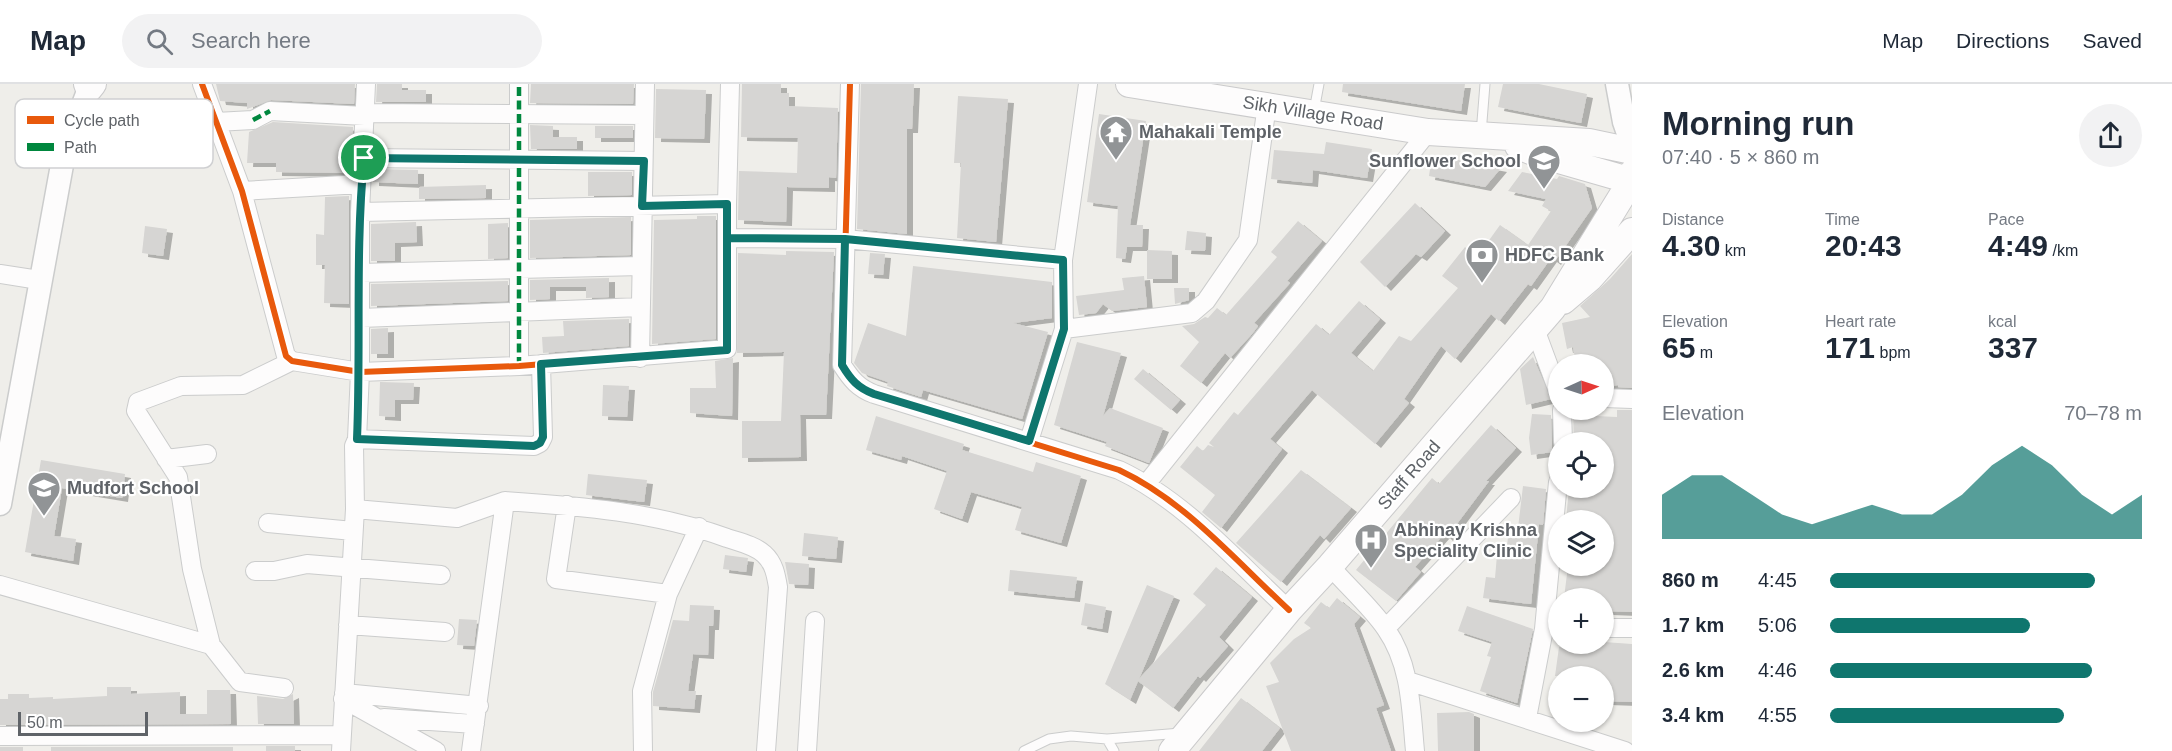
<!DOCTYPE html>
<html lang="en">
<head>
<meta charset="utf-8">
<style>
	:root { --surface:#fff; --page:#f2f2f3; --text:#1f2937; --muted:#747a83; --line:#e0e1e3; --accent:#0f766e }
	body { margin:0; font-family:Arial,sans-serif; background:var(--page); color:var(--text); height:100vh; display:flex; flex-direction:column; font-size:22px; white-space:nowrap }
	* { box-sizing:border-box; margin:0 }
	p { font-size:20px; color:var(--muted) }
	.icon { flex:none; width:33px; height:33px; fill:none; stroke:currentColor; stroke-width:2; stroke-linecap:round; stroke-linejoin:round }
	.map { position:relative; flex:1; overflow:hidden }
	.side { display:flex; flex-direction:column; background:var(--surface); width:540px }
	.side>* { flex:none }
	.needle { width:39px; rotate:87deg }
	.tools { position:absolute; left:1548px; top:270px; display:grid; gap:12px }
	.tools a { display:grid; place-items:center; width:66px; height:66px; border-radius:50%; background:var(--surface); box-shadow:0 2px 4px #0004; font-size:30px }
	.scale { position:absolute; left:18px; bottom:15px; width:130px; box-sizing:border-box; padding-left:6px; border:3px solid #5f6368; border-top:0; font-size:16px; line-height:21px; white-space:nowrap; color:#5f6368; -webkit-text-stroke:4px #fff; paint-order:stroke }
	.pin { position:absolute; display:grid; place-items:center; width:51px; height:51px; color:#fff; margin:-26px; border:3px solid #fff; border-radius:50%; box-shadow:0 2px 6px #0007 }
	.round { display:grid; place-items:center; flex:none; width:63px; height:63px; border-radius:32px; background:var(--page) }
	.head { display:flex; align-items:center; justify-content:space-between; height:102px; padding:0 30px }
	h1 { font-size:33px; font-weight:600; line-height:45px }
	.figures { display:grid; grid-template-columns:repeat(3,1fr); gap:9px; height:102px; padding:6px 30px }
	.figures div { display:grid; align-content:center }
	.figures b { font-size:30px; font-weight:600 }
	.figures small { font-size:16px; font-weight:400 }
	.figures p { font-size:16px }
	.chart { height:168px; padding:12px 30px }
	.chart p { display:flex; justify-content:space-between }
	.chart svg { width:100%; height:108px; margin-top:6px; fill:var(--accent); opacity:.7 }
	ul { padding:0 30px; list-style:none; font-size:20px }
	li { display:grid; grid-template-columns:96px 72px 1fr; align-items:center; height:45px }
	li i { height:15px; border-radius:8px; background:var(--accent) }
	header { display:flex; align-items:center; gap:36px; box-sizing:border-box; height:84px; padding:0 30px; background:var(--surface); border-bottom:2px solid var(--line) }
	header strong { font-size:28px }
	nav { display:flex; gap:33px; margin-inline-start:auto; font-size:21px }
	.search { width:420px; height:54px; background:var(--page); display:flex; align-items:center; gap:15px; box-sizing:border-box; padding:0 21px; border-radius:33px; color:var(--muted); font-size:22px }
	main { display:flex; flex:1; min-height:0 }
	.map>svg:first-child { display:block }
	.building { fill:#d6d5d3; filter:url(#shadow) }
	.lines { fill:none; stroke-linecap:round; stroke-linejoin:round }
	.service-casing { stroke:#cbcccc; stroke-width:11 }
	.minor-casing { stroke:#cbcccc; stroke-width:20 }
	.tertiary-casing { stroke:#cbcccc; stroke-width:25 }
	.secondary-casing { stroke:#cacacb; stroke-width:28 }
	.service { stroke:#fdfcfc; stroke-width:9 }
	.minor { stroke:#fdfcfc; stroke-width:18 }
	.tertiary { stroke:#fdfcfc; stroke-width:22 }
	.secondary { stroke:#fdfcfc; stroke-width:26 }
	.quiet { stroke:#00873e; stroke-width:4.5; stroke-dasharray:9 4.5; stroke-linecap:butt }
	.cycleway-casing { stroke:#fff; stroke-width:10 }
	.cycleway { stroke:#e8590c; stroke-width:6 }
	.route-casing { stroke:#fff; stroke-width:12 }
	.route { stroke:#0f766e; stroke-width:8 }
	.labels { text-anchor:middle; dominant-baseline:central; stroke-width:4.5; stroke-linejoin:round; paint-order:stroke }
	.street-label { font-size:18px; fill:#5f6368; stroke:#fff }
	.poi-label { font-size:18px; font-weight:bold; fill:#5f6368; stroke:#fff; text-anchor:start }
	.key { fill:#fff; stroke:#cfd0d2; stroke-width:1.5 }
	.key-label { font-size:16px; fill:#5f6368 }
</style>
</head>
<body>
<header>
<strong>Map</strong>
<div class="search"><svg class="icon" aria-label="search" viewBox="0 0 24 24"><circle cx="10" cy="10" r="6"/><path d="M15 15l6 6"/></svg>Search here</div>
<nav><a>Map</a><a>Directions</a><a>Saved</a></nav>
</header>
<main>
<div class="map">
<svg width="1632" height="667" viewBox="0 0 1632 667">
	<defs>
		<filter id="shadow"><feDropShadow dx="6" dy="4" stdDeviation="0" flood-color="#0004"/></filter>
	</defs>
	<rect width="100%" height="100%" fill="#efeeea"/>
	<path class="building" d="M216,0H355L354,20L271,16L247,25V19L220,17Z
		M377,0H402V6H426V18H376Z
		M531,0H634L633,20L530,19Z
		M742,0H781V9H789V22L838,24L836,94L829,93V104L787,103L786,138L738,136L739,87L797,89L798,54L741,53Z
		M861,0H914L912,45H907V150L857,145Z
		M1343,0H1465L1461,27L1342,8Z
		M1503,0H1539L1587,10L1581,39L1498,23Z
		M656,5L706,6L704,55L655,54Z
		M958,12L1008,15L996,158L957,154L961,79H954Z
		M1099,30L1146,37L1130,141H1143L1142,163H1127L1125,175L1116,174L1118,122L1087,118Z
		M273,38L353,43L351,89L276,88V79H247L249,48Z
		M530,41L553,42V53H577V65H531Z
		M595,42H633V54H595Z
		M1326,58L1372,65L1367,94L1313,86L1312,99L1271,95L1274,66L1324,70Z
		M1432,71L1501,84L1485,103L1429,92Z
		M373,85L418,86V100L373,98Z
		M588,88H632V111L588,112Z
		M1522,88L1557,95L1559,92L1585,100L1592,124L1555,177L1551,174L1531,202L1528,200L1499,237L1491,230L1455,275L1441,262L1404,315L1409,319L1375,360L1312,306L1270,355L1282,365L1221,444L1202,428L1215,411L1180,383L1197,362L1203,367L1208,361L1214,363L1209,359L1234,328L1238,331L1316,240L1329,251L1359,217L1380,235L1351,269L1373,287L1399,252L1411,257L1458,204L1442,192L1465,163L1477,173L1500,141L1528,161L1551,127L1542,122L1546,115L1508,107Z
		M486,101V114L419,115V103Z
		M349,112V220L324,219L325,181H316V150L324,151L325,113Z
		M1415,119L1445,147L1421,173L1416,170L1385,203L1360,178Z
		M697,132H716V255L652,260L654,136L697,135Z
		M631,133V171L530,174V136Z
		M1298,137L1322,157L1287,197L1290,199L1254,239L1258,242L1252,250L1230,274L1225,269L1201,299L1180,282L1199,258L1182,242L1194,240L1205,233L1208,234L1217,224L1226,231L1277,173L1271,168Z
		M416,138L417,158L395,159V177H371V140Z
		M508,139V174L488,175V140Z
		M145,142L167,145L163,172L142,169Z
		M1187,147L1206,149L1205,167L1185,166Z
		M1147,166L1172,167V195H1147Z
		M786,167L834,168L826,331H800L801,373L742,374V337H781L784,268L737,269L738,169L786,171Z
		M870,169L885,170L883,191L868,190Z
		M1632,170V304L1618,303V301L1604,303V280H1576L1573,263L1567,265L1562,239L1590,233L1580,222L1610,195Z
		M913,182L1052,198V234L1013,239L1048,248L1022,335L923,306L921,313L887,302L888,298L862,289L854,279L868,239L906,252Z
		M1144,192L1147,223L1112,227L1103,220L1096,229L1079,231L1076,212L1124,206L1122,194Z
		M609,194V213L586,214V203H550V215L530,216V196Z
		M508,197V217L371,222V200Z
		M1174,204H1189V216L1175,220Z
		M629,235V262L543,269L542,253L564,252L563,237Z
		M388,244V270H371V245Z
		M1077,258L1121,269L1103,332L1110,324L1163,344L1149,379L1105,362L1107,358L1054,341Z
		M1533,273L1551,315L1526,321L1520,285Z
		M733,274L732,332L690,329V304H716L715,277Z
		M1143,285L1180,316L1171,326L1134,295Z
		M380,298L414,299L413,316H395V333L379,332Z
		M603,301L629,302L627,333L602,332Z
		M1617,326H1632V528L1606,527L1604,514H1564L1568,482H1604V436H1566L1569,404H1604V358H1574L1573,331L1617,333Z
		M1532,330L1551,331L1552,368L1531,371L1529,354Z
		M876,332L964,360L962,366L1033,388L1036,378L1081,392L1061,459L1015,446L1022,423L971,408L962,435L934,425L947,387L902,372L901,376L866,366Z
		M1491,341L1516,364L1486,397H1489L1447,453L1444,450L1415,483L1421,488L1396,517L1356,486L1432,394L1439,400Z
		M41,376L125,390L122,414L62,404L54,452L76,455L73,477L25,468Z
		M1301,386L1351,424L1324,455L1320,451L1281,498L1236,459Z
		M588,390L647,396L644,418L586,411Z
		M1523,402L1546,405L1543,441L1539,440L1531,520L1483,514L1486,493L1495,494L1497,471L1506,472L1509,443L1518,444Z
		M804,449L838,453L836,475L802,472Z
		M725,471L748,474L746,488L723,485Z
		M785,478L809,480L808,501L789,500Z
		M1216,483L1252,513L1219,553L1228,562L1200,594L1198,592L1173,624L1138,597L1130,616L1105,600L1147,501L1174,512L1139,595L1206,521L1193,510Z
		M1010,486L1077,493L1074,514L1008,507Z
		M1337,514L1360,533L1354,540L1384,621L1376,624L1391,667H1291L1266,602L1279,598L1270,579L1294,555L1311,544L1304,539L1321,518L1329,524Z
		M1085,519L1106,523L1102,545L1081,541Z
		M690,521L714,522L713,542H709L708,571L693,570L688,607H696L694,625L653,622V608L673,536L689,537Z
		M1467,522L1533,545L1517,619L1480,607L1491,573L1487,572L1492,558L1458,547Z
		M459,535L477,536L474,562L457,561Z
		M1604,558L1632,560V618L1604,617V592H1555L1559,563L1595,567L1596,560Z
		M107,603H131V610L180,608V630H207V606H230L231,640L0,641V615H8V610H29V614L53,613V615L107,612Z
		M293,610L294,640H258L257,612L283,615Z
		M1241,614L1280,644L1262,667H1199Z
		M1469,628L1474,630V667H1438L1437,629Z
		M266,662H295V667H266Z
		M0,663H23V667H0Z
		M51,663H233V667H51Z"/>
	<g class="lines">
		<g class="service-casing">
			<path id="service" d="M1314,27L1319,0
				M1481,50L1485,0
				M1107,655L1114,667
				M1024,667L1049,655L1071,652L1107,655L1181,649"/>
		</g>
		<g class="minor-casing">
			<path id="minor" d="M202,0L242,107L286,272L292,277L360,288L519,282L727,265V120
				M850,0L842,281C851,295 858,304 874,310L1119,386C1185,417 1235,476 1289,526
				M365,29L644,31
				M216,38L253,36L270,27L365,32
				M364,74L643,77
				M242,107L361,100
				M360,128L727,120L730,0
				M727,154L845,155L1063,176
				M360,189L641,182
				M0,190L39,196
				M361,234L640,223
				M1064,245L1192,229L1206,217L1248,156L1267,21
				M1535,245L1558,307
				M640,274L645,0
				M519,282V0
				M1604,314L1632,315
				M1562,326L1563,358
				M357,355L534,362L540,359L543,353L541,280
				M1029,357L1064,245L1063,176L1088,0
				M166,375L207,370
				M1147,399L1428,48
				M505,417C580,422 656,428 727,454C739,458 754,461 764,470C774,479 776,491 778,503L766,667
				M567,421L556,495L668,510
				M355,425L457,434L505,417L471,667
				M268,439L353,447
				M1330,482C1348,503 1371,523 1386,545C1411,581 1411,625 1415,667
				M255,487H274L307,480L441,491
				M0,501L211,561
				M348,541L445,548
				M1386,544L1511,414
				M1604,544H1632
				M1408,597L1625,667
				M284,604L240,598L211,561L192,485L178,393L136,327L138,318L181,302L243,301L292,277
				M344,609L479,622
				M343,615L436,667
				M384,634L475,640
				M1527,634L1544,545L1558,398
				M0,652L341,651
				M341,667L355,425L354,362L357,355L360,288V128L366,0
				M643,667L642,607L668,510L699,443
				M807,667L815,537"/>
		</g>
		<g class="tertiary-casing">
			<path id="tertiary" d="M1617,0L1624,38L1632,61
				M0,420L64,70L89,5"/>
		</g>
		<g class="secondary-casing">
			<path id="secondary" d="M87,0L89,5L93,0
				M1129,0L1428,48L1589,58L1632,67
				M1518,62L1538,70L1632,97
				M1563,217L1590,194L1632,147
				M1172,667L1289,526L1330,482L1553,224L1631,97L1632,89"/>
		</g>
		<use href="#service" class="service"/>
		<use href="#minor" class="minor"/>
		<use href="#tertiary" class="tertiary"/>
		<use href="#secondary" class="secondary"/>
		<path class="quiet" d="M253,36L270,27
			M519,282V0"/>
		<g class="cycleway-casing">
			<path id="cycleway" d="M202,0L242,107L286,272L292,277L360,288L519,282L727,265V120
				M850,0L842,281C851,295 858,304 874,310L1119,386C1185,417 1235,476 1289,526"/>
		</g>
		<use href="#cycleway" class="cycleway"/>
	</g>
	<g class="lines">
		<g class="route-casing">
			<path id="route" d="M364,74C355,167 361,262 357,355L534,362L540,359L543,353L541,280L727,266V154L845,155L842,281C851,296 858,304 874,310L1029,357L1064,245L1063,176L845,155L727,154V120L642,122L644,77L364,74"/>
		</g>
		<use href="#route" class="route"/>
	</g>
	<defs>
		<g id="temple-pin" transform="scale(1.725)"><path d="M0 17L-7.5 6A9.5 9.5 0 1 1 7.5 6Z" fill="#919496" stroke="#fff"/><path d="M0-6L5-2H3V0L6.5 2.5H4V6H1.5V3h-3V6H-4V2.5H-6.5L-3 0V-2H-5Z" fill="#fff"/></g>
		<g id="school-pin" transform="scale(1.725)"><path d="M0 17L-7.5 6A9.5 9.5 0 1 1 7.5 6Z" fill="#919496" stroke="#fff"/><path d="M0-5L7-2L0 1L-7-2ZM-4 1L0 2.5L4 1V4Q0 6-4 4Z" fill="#fff"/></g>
		<g id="bank-pin" transform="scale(1.725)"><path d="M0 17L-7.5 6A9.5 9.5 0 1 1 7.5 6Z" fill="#919496" stroke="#fff"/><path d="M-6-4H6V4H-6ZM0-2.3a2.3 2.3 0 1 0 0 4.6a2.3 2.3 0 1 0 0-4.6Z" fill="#fff"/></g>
		<g id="hospital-pin" transform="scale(1.725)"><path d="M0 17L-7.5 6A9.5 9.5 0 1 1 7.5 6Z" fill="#919496" stroke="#fff"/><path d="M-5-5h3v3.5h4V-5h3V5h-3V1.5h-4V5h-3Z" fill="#fff"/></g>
	</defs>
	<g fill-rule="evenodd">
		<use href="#temple-pin" x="1116" y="48"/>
		<use href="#school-pin" x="1544" y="77"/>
		<use href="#bank-pin" x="1482" y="171"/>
		<use href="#school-pin" x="44" y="404"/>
		<use href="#hospital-pin" x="1371" y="456"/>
	</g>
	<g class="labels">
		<g class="street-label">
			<text transform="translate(1313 29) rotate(9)">Sikh Village Road</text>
			<text transform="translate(1409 391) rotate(-49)">Staff Road</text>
		</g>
		<g class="poi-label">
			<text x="1139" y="48">Mahakali Temple</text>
			<text x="1521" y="77" text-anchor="end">Sunflower School</text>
			<text x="1505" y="171">HDFC Bank</text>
			<text x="67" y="404">Mudfort School</text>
			<text x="1394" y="446">Abhinay Krishna<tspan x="1394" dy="21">Speciality Clinic</tspan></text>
		</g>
	</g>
	<rect x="15" y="15" width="198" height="69" rx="9" class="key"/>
	<rect x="27" y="32" width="27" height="8" fill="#e8590c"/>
	<rect x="27" y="59" width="27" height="8" fill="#00873e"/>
	<g class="key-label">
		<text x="64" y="42">Cycle path</text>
		<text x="64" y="69">Path</text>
	</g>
</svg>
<div class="tools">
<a><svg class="needle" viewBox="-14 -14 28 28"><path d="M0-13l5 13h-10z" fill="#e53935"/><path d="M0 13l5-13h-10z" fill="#747a83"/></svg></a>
<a><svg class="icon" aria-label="locate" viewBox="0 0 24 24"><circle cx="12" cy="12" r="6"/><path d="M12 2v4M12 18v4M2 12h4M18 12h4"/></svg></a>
<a><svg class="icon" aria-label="layers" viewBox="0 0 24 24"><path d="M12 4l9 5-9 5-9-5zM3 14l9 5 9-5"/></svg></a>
<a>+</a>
<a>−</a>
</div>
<div class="scale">50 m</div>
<div class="pin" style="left:364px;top:74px;background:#1e9e55"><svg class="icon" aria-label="arrive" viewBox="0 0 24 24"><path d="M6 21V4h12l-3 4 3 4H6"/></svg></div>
</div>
<section class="side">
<div class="head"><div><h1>Morning run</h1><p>07:40 · 5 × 860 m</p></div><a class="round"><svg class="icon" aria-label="share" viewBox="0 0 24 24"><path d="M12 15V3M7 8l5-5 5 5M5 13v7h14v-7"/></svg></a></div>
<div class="figures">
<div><p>Distance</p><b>4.30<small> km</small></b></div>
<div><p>Time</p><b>20:43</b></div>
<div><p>Pace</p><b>4:49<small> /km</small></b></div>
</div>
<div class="figures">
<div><p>Elevation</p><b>65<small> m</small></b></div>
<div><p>Heart rate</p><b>171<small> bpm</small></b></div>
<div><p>kcal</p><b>337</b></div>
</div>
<div class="chart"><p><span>Elevation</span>70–78 m</p>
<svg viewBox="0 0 160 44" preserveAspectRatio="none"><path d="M0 44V26L10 18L20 18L30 26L40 34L50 38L60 34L70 30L80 34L90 34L100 26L110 14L120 6L130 14L140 26L150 34L160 26V44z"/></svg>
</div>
<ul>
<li><b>860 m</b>4:45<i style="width:85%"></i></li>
<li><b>1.7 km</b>5:06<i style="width:64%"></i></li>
<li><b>2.6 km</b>4:46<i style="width:84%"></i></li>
<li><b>3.4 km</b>4:55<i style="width:75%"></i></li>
</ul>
</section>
</main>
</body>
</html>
